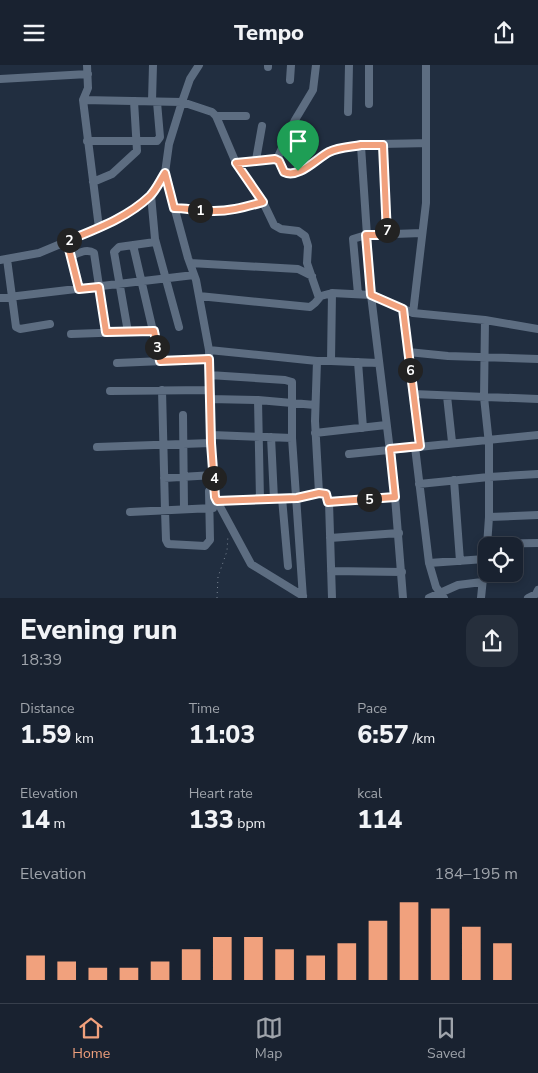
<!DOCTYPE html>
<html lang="en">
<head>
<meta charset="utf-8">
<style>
	:root { --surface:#192230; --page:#262f3c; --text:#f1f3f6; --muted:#9fa4ab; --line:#373f4c; --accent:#f1a17d }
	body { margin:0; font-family:"Nunito Sans",sans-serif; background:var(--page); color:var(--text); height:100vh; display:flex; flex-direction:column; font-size:19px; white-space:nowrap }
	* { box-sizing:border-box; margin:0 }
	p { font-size:16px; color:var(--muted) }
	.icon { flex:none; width:28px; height:28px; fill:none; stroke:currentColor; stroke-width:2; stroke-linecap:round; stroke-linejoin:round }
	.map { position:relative; height:533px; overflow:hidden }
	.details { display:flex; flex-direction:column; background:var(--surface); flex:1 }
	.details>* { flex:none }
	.controls { position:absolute; left:478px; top:472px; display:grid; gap:10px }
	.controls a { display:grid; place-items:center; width:45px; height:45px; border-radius:10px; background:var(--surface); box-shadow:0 2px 8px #0003,0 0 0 1px var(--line); font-size:25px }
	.pin { position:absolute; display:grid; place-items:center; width:42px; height:42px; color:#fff; margin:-51px -21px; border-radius:50% 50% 50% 0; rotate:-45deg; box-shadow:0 0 5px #0007 }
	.pin .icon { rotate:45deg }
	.km { position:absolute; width:25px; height:25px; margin:-12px; border-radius:50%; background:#222; color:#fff; font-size:14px; line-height:25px; text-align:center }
	.round { display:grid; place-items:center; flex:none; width:52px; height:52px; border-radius:15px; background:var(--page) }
	.headline { display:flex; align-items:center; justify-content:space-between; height:85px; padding:0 20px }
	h1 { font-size:28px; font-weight:800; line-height:38px }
	.metrics { display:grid; grid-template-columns:repeat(3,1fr); gap:8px; height:85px; padding:5px 20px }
	.metrics div { display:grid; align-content:center }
	.metrics b { font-size:25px; font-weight:800 }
	.metrics small { font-size:14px; font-weight:400 }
	.metrics p { font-size:14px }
	.chart { height:140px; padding:10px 20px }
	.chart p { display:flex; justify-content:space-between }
	.chart svg { width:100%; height:90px; margin-top:5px; stroke:var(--accent); stroke-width:6 }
	header { display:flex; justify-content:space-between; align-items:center; height:65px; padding:0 20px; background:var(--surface); font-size:22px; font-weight:800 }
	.tab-bar { display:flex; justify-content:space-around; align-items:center; height:70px; border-top:1px solid var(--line); background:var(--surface); font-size:14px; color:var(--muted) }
	.tab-bar a { display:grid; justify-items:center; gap:2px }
	.tab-bar .current { color:var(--accent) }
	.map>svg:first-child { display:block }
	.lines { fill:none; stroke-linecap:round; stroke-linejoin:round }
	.path { stroke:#7b8694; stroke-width:1; stroke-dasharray:1 4; stroke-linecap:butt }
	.minor { stroke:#5d6d81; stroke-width:8 }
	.route-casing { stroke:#fff; stroke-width:10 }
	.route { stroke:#f1a17d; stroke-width:6 }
</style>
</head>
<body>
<header><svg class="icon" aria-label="menu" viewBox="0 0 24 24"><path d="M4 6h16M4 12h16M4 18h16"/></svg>Tempo<svg class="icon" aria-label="share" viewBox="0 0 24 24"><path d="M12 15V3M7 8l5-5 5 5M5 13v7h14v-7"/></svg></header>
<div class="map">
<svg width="538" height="533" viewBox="0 0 538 533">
	<rect width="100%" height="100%" fill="#212e40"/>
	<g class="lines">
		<path class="path" d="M217,533L218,512L227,486L228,470"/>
		<path class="minor" d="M87,0L88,23L83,35L99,163
			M199,0L190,14L182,37L169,79L165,108L188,193L196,215L209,285L211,378L215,432L217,436L297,433L319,428L315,356L317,296H331L332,228
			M369,0V39
			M268,2V0
			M0,14L88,9
			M290,15L291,0
			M83,35L182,37L212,47L216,51L236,98L263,137L274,160L281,164L298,166L305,171L308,181L307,198L319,233
			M152,36L153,0
			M348,47L349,0
			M216,51H246
			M87,76H157L160,72L157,37
			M383,80L387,169
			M361,81L371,230L394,419L403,533
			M277,94L295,55L313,25L316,0
			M256,95L262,61
			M236,98L275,94L279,96L284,107C299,114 316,93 328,87C348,77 402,79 425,78
			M93,117L112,109L137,86L134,36
			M151,130L155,174L179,262
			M174,143C186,143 197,145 209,146C228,147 245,142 263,137
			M67,176L79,224
			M133,180L160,296
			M71,191C79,188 87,183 94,188L106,267
			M7,194L16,262L20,264L50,259
			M0,195L39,188L99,163L131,146L151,130L165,108
			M190,198L298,204L312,211
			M358,229L353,174L366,170L422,168
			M199,231L310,242L315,238L321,231L332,228L371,230L413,248L485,255L538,264
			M0,233L194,210
			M403,244L408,287
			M413,248L426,138V0
			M485,255L484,332L489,379V412L538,409
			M128,267L114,187L119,182L155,177
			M71,269L154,266
			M209,285L317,296
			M538,294L448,291L408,287L413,329L538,334
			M331,296L378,298
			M358,297L363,363
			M117,298L209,294
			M209,310L285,315L292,317V373L303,533
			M162,325L165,445L166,475L168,479L205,481L210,475L209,426L214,419
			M110,326L210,325
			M413,329L420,381
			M447,331L452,377
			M210,334L258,335L315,340
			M258,335L260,435
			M183,350L184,444
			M315,368L386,360
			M212,370L292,373
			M271,372L274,434
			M97,382L211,378
			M415,382L429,498L436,522L444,533
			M349,389L538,370
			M164,413L214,410
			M454,415L460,496
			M419,419L489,412V452L538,450
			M319,428L326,429L329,437L332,533
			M282,433L288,501
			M217,436L251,499L303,531
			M329,437L395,432
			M130,447L213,443
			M330,473L399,468
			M487,479L538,478
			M487,481L489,452
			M429,498L485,494
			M331,506L402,507
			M429,533L458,520L482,517
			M481,533L486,484
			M528,533L536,529L538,525"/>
	</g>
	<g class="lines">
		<g class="route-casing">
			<path id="route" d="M361,80H383L387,170H366L371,230L403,244L420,381L390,384L395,432L328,437L326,429L319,428L297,433L217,436L215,432L211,378L209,294L160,296L154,266L106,267L99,222L79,224L67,176C96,164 127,153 150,131C156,125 160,116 165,108L174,143C186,143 197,146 209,146C228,147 245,142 263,137L236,98L275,94L279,96L284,107C299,114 317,93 329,87C339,82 351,82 361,80Z"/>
		</g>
		<use href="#route" class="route"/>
	</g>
</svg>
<div class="controls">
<a><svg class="icon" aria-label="locate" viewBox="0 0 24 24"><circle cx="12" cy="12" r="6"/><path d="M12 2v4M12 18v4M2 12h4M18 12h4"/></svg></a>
</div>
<div class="pin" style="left:298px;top:106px;background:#1e9e55"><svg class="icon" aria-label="arrive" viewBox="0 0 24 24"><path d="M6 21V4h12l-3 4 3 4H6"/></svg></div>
<b class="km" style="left:200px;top:145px">1</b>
<b class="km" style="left:69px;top:175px">2</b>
<b class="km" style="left:157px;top:282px">3</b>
<b class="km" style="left:214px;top:413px">4</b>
<b class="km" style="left:369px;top:434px">5</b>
<b class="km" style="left:410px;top:305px">6</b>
<b class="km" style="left:387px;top:165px">7</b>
</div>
<section class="details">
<div class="headline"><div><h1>Evening run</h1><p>18:39</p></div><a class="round"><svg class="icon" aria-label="share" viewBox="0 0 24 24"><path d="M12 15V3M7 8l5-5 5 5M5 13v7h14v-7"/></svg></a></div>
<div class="metrics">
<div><p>Distance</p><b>1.59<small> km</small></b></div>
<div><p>Time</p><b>11:03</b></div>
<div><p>Pace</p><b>6:57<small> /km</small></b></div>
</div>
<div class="metrics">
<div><p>Elevation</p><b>14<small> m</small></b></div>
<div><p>Heart rate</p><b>133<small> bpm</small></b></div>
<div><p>kcal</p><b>114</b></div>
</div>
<div class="chart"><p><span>Elevation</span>184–195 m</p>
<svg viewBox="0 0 160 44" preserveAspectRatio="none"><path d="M5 44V32M15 44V35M25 44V38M35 44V38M45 44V35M55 44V29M65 44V23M75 44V23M85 44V29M95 44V32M105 44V26M115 44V15M125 44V6M135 44V9M145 44V18M155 44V26"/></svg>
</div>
</section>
<nav class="tab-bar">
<a class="current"><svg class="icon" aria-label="home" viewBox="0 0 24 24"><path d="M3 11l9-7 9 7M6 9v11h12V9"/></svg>Home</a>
<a><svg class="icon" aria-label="map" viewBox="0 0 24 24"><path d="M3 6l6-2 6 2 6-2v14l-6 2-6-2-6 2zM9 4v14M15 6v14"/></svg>Map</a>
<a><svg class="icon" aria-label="saved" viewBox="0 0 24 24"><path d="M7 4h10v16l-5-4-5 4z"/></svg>Saved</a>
</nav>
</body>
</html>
